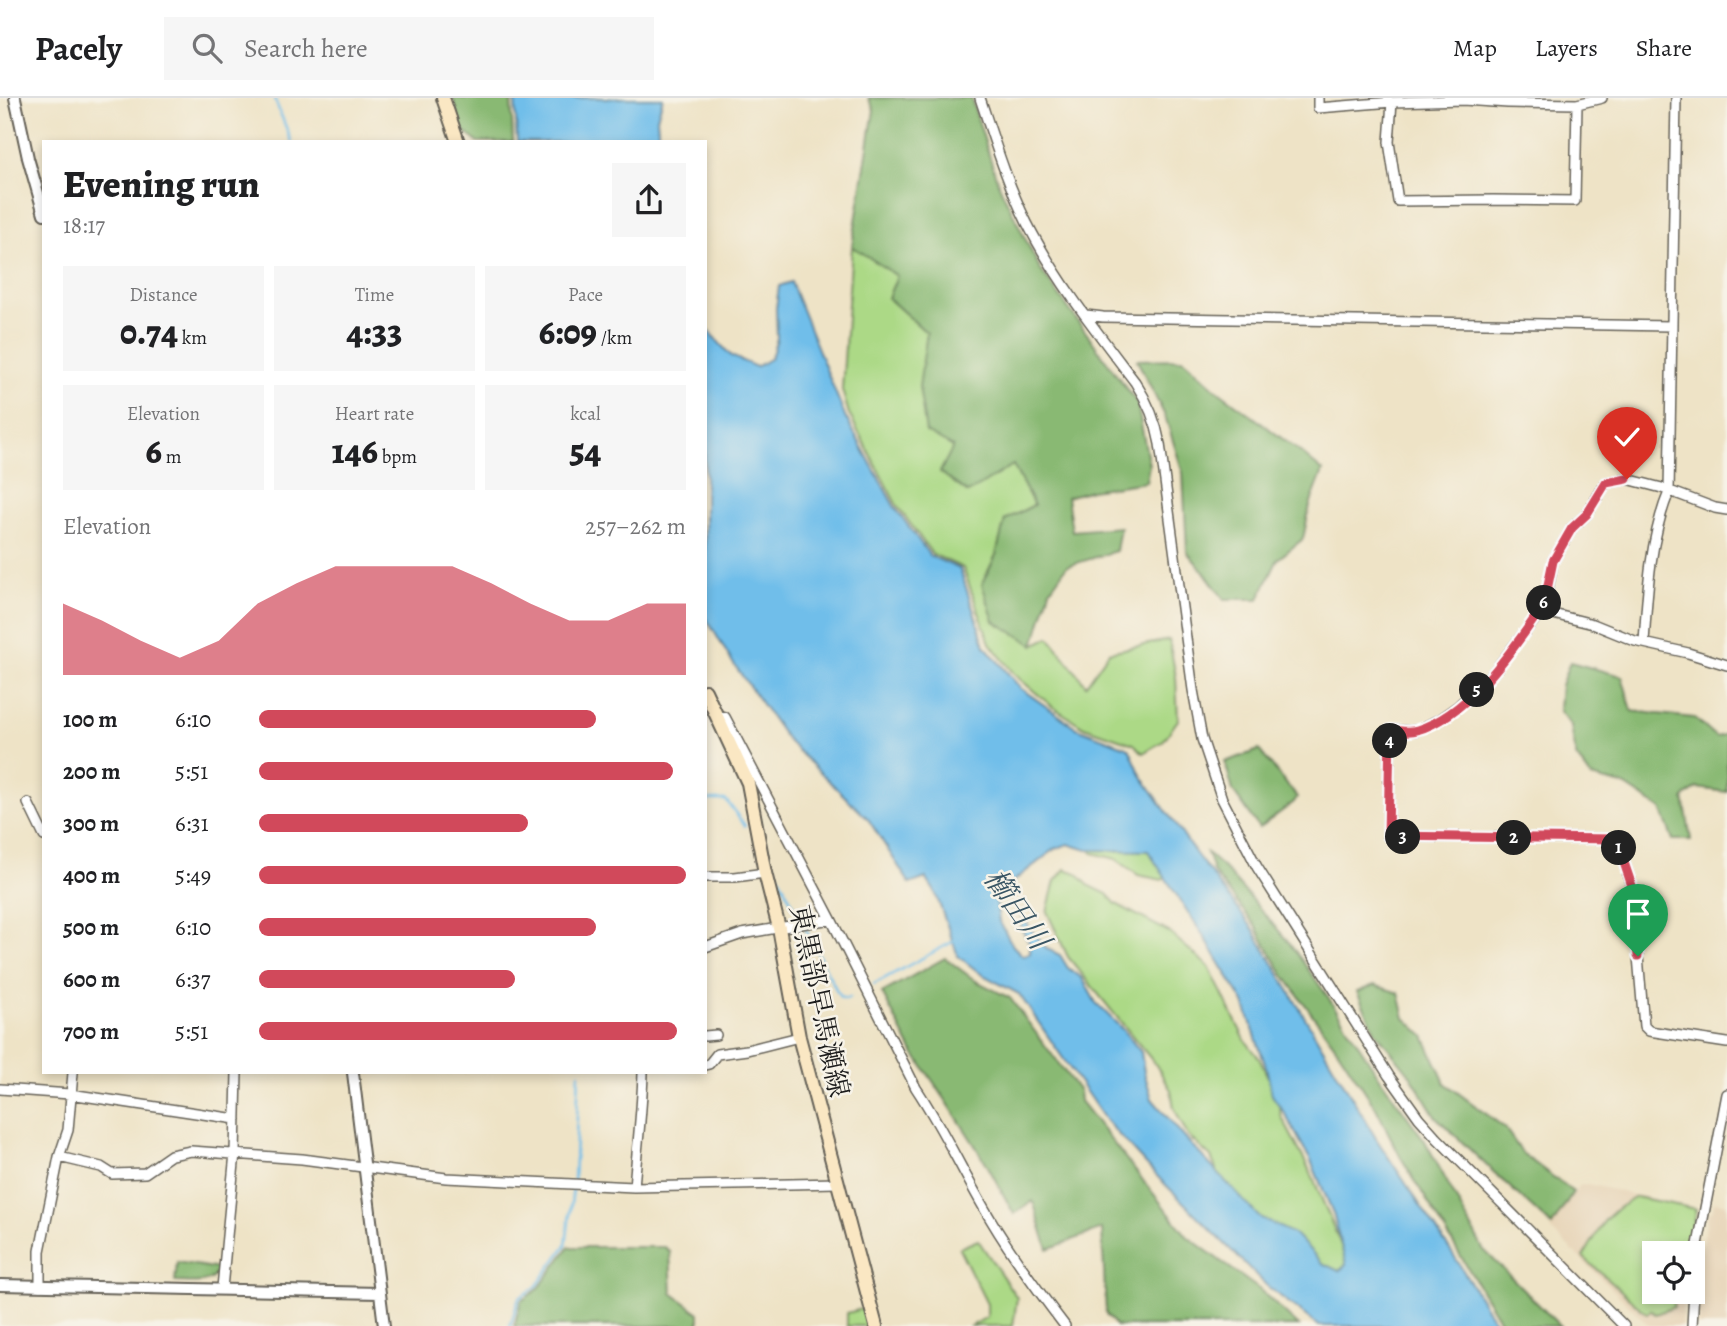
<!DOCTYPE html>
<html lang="en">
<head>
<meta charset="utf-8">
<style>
	:root { --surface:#fff; --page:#f6f6f6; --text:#202124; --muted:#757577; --line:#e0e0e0; --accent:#d1495b }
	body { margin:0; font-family:Alegreya,"Noto Serif JP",serif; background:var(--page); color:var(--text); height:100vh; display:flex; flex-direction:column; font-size:26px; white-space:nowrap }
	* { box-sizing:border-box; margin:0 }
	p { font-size:23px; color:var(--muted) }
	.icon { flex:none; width:38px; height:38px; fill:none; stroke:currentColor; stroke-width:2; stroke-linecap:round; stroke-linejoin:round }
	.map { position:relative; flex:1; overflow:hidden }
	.drawer { position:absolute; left:42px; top:42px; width:665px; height:934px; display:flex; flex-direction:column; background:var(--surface); border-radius:0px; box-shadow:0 4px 10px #0003 }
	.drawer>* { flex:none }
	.fabs { position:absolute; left:1642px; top:1143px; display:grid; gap:14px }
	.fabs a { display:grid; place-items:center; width:63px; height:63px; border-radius:0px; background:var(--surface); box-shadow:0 4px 10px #0003; font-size:35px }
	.pin { position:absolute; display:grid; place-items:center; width:60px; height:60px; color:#fff; margin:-72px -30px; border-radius:50% 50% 50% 0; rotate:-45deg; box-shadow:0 0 7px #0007 }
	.pin .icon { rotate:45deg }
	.km { position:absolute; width:35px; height:35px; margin:-18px; border-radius:50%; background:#222; color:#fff; font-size:19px; line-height:35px; text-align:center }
	.round { display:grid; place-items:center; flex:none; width:74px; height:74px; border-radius:0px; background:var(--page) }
	.head { display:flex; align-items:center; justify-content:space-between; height:119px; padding:0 21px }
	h1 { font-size:38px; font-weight:800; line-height:52px }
	.metrics { display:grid; grid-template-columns:repeat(3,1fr); gap:10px; height:119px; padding:7px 21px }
	.metrics div { display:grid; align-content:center; border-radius:0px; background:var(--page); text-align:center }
	.metrics b { font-size:35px; font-weight:800 }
	.metrics small { font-size:19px; font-weight:400 }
	.metrics p { font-size:19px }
	.chart { height:196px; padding:14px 21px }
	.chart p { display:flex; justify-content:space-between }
	.chart svg { width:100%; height:126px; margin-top:7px; fill:var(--accent); opacity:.7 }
	ul { padding:0 21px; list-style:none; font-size:23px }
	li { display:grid; grid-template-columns:112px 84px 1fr; align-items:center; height:52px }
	li i { height:18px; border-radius:9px; background:var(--accent) }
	header { display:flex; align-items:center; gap:42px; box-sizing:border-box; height:98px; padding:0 35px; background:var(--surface); border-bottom:2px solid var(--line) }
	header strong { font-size:33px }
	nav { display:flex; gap:38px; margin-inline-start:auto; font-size:24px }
	.search { width:490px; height:63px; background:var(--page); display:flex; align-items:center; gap:18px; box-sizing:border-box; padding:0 24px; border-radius:0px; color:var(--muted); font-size:26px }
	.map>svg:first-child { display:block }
	.built { fill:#e7d4b7 }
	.green { fill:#acd986; stroke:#647a51; stroke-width:2 }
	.forest { fill:#89b973; stroke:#526a48; stroke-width:2 }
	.water { fill:#6fbeea; stroke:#466d83; stroke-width:2; fill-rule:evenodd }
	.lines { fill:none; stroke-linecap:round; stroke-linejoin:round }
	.stream { stroke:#6fbeea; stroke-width:2.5 }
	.minor-casing { stroke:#666258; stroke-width:12 }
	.tertiary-casing { stroke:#666258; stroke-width:14 }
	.secondary-casing { stroke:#666258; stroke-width:16 }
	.minor { stroke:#fff; stroke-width:9 }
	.tertiary { stroke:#fff; stroke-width:10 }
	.secondary { stroke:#fae7c3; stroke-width:12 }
	.route-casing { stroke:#fff; stroke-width:14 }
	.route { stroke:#d1495b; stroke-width:9 }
	.labels { text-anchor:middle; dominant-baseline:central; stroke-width:5; stroke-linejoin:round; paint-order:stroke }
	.street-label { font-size:28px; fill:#1c1c1c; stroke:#f7f3e8 }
	.water-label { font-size:30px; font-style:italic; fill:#395564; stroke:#f7f3e8 }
</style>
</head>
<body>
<header>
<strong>Pacely</strong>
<div class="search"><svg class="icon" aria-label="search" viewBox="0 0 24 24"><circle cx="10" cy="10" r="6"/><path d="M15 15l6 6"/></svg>Search here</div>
<nav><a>Map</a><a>Layers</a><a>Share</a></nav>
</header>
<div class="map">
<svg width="1727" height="1228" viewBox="0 0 1727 1228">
	<rect width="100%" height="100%" fill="#f7f3e8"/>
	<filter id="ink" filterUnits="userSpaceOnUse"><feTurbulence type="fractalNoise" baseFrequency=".0143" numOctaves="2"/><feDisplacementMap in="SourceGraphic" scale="14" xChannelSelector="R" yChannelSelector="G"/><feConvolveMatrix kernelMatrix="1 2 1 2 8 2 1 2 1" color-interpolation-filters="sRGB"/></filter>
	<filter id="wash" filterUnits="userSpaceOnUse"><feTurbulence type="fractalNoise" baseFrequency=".00686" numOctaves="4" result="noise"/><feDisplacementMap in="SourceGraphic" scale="28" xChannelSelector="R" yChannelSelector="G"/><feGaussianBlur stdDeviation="1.57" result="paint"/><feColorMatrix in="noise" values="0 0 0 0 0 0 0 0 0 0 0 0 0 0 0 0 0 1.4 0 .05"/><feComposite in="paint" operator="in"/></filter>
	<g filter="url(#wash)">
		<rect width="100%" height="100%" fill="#eee3c6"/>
		<path class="built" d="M1587,1086L1697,1111L1688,1155H1654V1194H1684L1681,1228H1650L1550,1131L1579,1088Z
			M1714,1104L1727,1106V1228H1699L1698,1204L1696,1201L1700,1160L1708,1117L1713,1111Z"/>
		<path class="green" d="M852,148L897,178L888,200L927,235L920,289L1013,367L1034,407L1005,422L996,457L982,486L1034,547L1049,539L1086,587L1109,554L1169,542L1176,579L1178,622L1163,643L1143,655L1134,646L1084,629L1053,609L1015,577L990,545L963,470L932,456L896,406L849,316L842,292Z
			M1128,722L1168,778L1162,782L1138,777L1116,761L1092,755L1082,739Z
			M1065,771L1077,775L1088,787L1107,796L1116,806L1169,834L1209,869L1245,942L1259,960L1277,998L1282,1020L1311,1075L1353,1176L1317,1181L1222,1085L1211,1059L1188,1038L1174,1010L1171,992L1156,967L1068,859L1047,814L1055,783Z
			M1636,1099L1696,1111L1687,1155H1654V1194H1683V1198L1674,1205V1209L1655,1216L1651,1212L1647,1216L1583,1159L1605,1122L1618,1110Z
			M978,1142L1017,1200L1013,1228H971L987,1219V1206L959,1150Z
			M866,1210L872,1228H847V1215Z"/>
		<path class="forest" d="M453,0H511L513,44H477L461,31Z
			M868,0H971L998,85L1040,171L1137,305L1149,367L1146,384L1091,392L1067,399L1072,433L1120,429L1116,453L1067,468L1050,492L1034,547L994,523L982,486L996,457L1005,422L1034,407L1013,367L968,395L940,374L953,349L926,334L919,289L927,235L888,200L897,178L852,148L874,12Z
			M1183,261L1216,291L1299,353L1323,373L1310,407L1303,441L1278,461L1259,501H1224L1204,474L1187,454L1183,375L1165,318L1137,262Z
			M1570,564L1622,578L1632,613L1694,620L1716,639L1727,636V694L1697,690L1684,700L1691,742H1673L1661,711L1626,688L1591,679L1576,658L1571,628L1559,612L1561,587Z
			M1259,652L1297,699L1294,704L1259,730L1233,693L1225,664Z
			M1207,755L1224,770L1288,843L1328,899L1382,983L1425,1043L1483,1151L1560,1228H1503L1400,1058L1376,1010L1338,952L1283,876L1254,826L1214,775Z
			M945,860L976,883L1010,900L1079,993L1080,1003L1188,1139L1260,1192L1299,1228H1116L1106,1216L1102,1131L1048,1151L1033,1103L1014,1116L985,1063L945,1001L911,951L882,895Z
			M1374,887L1399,895L1405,920L1424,938L1445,985L1505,1030L1523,1056L1573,1094L1552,1128L1487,1068L1436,1019L1411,978L1375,933L1357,894Z
			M569,1149H665L670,1154L672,1195L699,1215V1228H514L521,1203L538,1191Z
			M177,1164L219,1171C211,1189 191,1184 175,1184Z"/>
		<path class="water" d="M515,0H663L657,20L659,44H517Z
			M791,184L845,318L894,408L930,458L960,471L985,548L1020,590L1077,630L1129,650L1141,677L1196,756L1251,828L1377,1042L1456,1161L1497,1228H1319L1267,1188L1153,1074L1106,1023L1019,896L981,876L958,858L935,794L926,780L910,786L868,721L788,643L731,562L705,518V229L731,258L756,269L771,260L777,240L776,210L779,188ZM1068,746L1087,752L1148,753L1206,842L1244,905L1266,969L1272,997L1285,1016L1311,1063L1333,1115L1346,1167L1339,1173L1322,1165L1296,1137L1259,1119L1184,1039L1152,1001L1144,974L1141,954L1123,932L1096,905L1082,880L1068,870L1060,857L1047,851L1032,833L1022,817L1021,830L1030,846V855L1023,858L1013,848L999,823L996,800L1011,785L1055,751Z"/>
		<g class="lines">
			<path class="stream" d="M274,0L292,44
				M705,702H726L745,728
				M775,771L801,822
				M804,828L840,899L846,901L850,899
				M874,886L956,842
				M574,1083L579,975
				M510,1228L519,1200L536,1189L566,1147L573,1090"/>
		</g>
	</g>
	<g filter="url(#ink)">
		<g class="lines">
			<g class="minor-casing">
				<path id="minor" d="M980,0C994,42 1007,85 1027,125C1056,182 1097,234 1135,284C1148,304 1156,323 1160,346L1193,592L1202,641L1222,701L1257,769L1389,978L1419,1020L1437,1040L1624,1228
					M1318,0V10L1392,4L1463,2L1508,5L1577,6L1602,0
					M1392,4L1389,44L1398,103L1493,102L1575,103L1577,6
					M1086,217L1103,219C1292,222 1482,225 1671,228
					M1727,412L1715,410L1662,390L1627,381L1606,385L1587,416L1572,430L1553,463L1548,491L1541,513L1494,574L1457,609L1440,621L1418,632L1411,633L1390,632L1388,738L1616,741L1632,788L1644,928L1649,933L1727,945
					M1541,513L1593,526L1635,543L1688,555L1727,567
					M1644,545C1647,497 1650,439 1669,394L1676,0
					M717,617L725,619L831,821L916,990C944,1032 965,1079 991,1122C1013,1159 1039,1194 1065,1228
					M28,705L44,738
					M705,779H735L765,775
					M705,849L742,836L831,821
					M705,938L716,937
					M705,967L709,966L717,956L747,952L799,939
					M0,991L70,996L236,1021
					M59,1059L101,1069L112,1076L145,1075L171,1057L191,1053L302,1061L446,1080L634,1089L838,1085
					M634,1089C637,1051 642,1013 643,975
					M40,1188V1153L59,1059L68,1032L73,975
					M222,1190L235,1055L237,975
					M1692,1228L1696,1157L1727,996"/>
			</g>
			<g class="tertiary-casing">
				<path id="tertiary" d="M15,0L28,60L44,116
					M353,975L384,1228
					M0,1187L380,1195"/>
			</g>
			<g class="secondary-casing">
				<path id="secondary" d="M443,0L458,44
					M705,593L748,685L765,775L779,830L799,939L876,1228"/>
			</g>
			<use href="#minor" class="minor"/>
			<use href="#tertiary" class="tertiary"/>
			<use href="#secondary" class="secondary"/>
		</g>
	</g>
	<g class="lines" filter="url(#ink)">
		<g class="route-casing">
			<path id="route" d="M1627,381L1606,385L1587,416L1572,430L1553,463L1544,506L1541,513L1534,521C1507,560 1465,618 1417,632C1409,635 1399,632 1390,632L1388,738L1616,741L1632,788L1638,858"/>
		</g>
		<use href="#route" class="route"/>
	</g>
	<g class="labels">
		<g class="street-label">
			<text transform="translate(819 903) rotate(78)">東黒部早馬瀬線</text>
		</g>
		<g class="water-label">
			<text transform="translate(1017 811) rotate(55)">櫛田川</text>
		</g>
	</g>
</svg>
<div class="fabs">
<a><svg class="icon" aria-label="locate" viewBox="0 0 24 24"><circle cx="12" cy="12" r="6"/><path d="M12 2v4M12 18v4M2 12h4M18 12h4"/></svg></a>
</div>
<div class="pin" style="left:1638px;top:858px;background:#1e9e55"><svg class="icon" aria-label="arrive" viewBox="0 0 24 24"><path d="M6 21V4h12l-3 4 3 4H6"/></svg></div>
<div class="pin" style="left:1627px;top:381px;background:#d93025"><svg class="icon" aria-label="check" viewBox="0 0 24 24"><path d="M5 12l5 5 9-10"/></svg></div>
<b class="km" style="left:1619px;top:750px">1</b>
<b class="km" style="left:1514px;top:740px">2</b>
<b class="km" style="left:1403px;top:739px">3</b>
<b class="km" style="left:1390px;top:643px">4</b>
<b class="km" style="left:1477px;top:592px">5</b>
<b class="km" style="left:1544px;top:505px">6</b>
<section class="drawer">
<div class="head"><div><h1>Evening run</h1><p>18:17</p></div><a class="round"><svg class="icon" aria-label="share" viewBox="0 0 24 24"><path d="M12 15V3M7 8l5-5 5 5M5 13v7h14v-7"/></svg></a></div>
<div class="metrics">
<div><p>Distance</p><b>0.74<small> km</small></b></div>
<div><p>Time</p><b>4:33</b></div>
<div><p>Pace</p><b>6:09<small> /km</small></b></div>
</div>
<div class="metrics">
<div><p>Elevation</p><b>6<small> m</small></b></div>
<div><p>Heart rate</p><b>146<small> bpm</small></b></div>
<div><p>kcal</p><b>54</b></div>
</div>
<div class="chart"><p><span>Elevation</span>257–262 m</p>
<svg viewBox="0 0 160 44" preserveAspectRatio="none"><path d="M0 44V19L10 25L20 32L30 38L40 32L50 19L60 12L70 6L80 6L90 6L100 6L110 12L120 19L130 25L140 25L150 19L160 19V44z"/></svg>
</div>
<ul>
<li><b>100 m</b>6:10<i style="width:79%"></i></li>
<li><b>200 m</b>5:51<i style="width:97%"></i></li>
<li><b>300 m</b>6:31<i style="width:63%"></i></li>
<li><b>400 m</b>5:49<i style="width:100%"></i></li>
<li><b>500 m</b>6:10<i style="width:79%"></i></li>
<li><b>600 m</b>6:37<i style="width:60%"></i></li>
<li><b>700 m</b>5:51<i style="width:98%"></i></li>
</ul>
</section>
</div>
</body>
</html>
